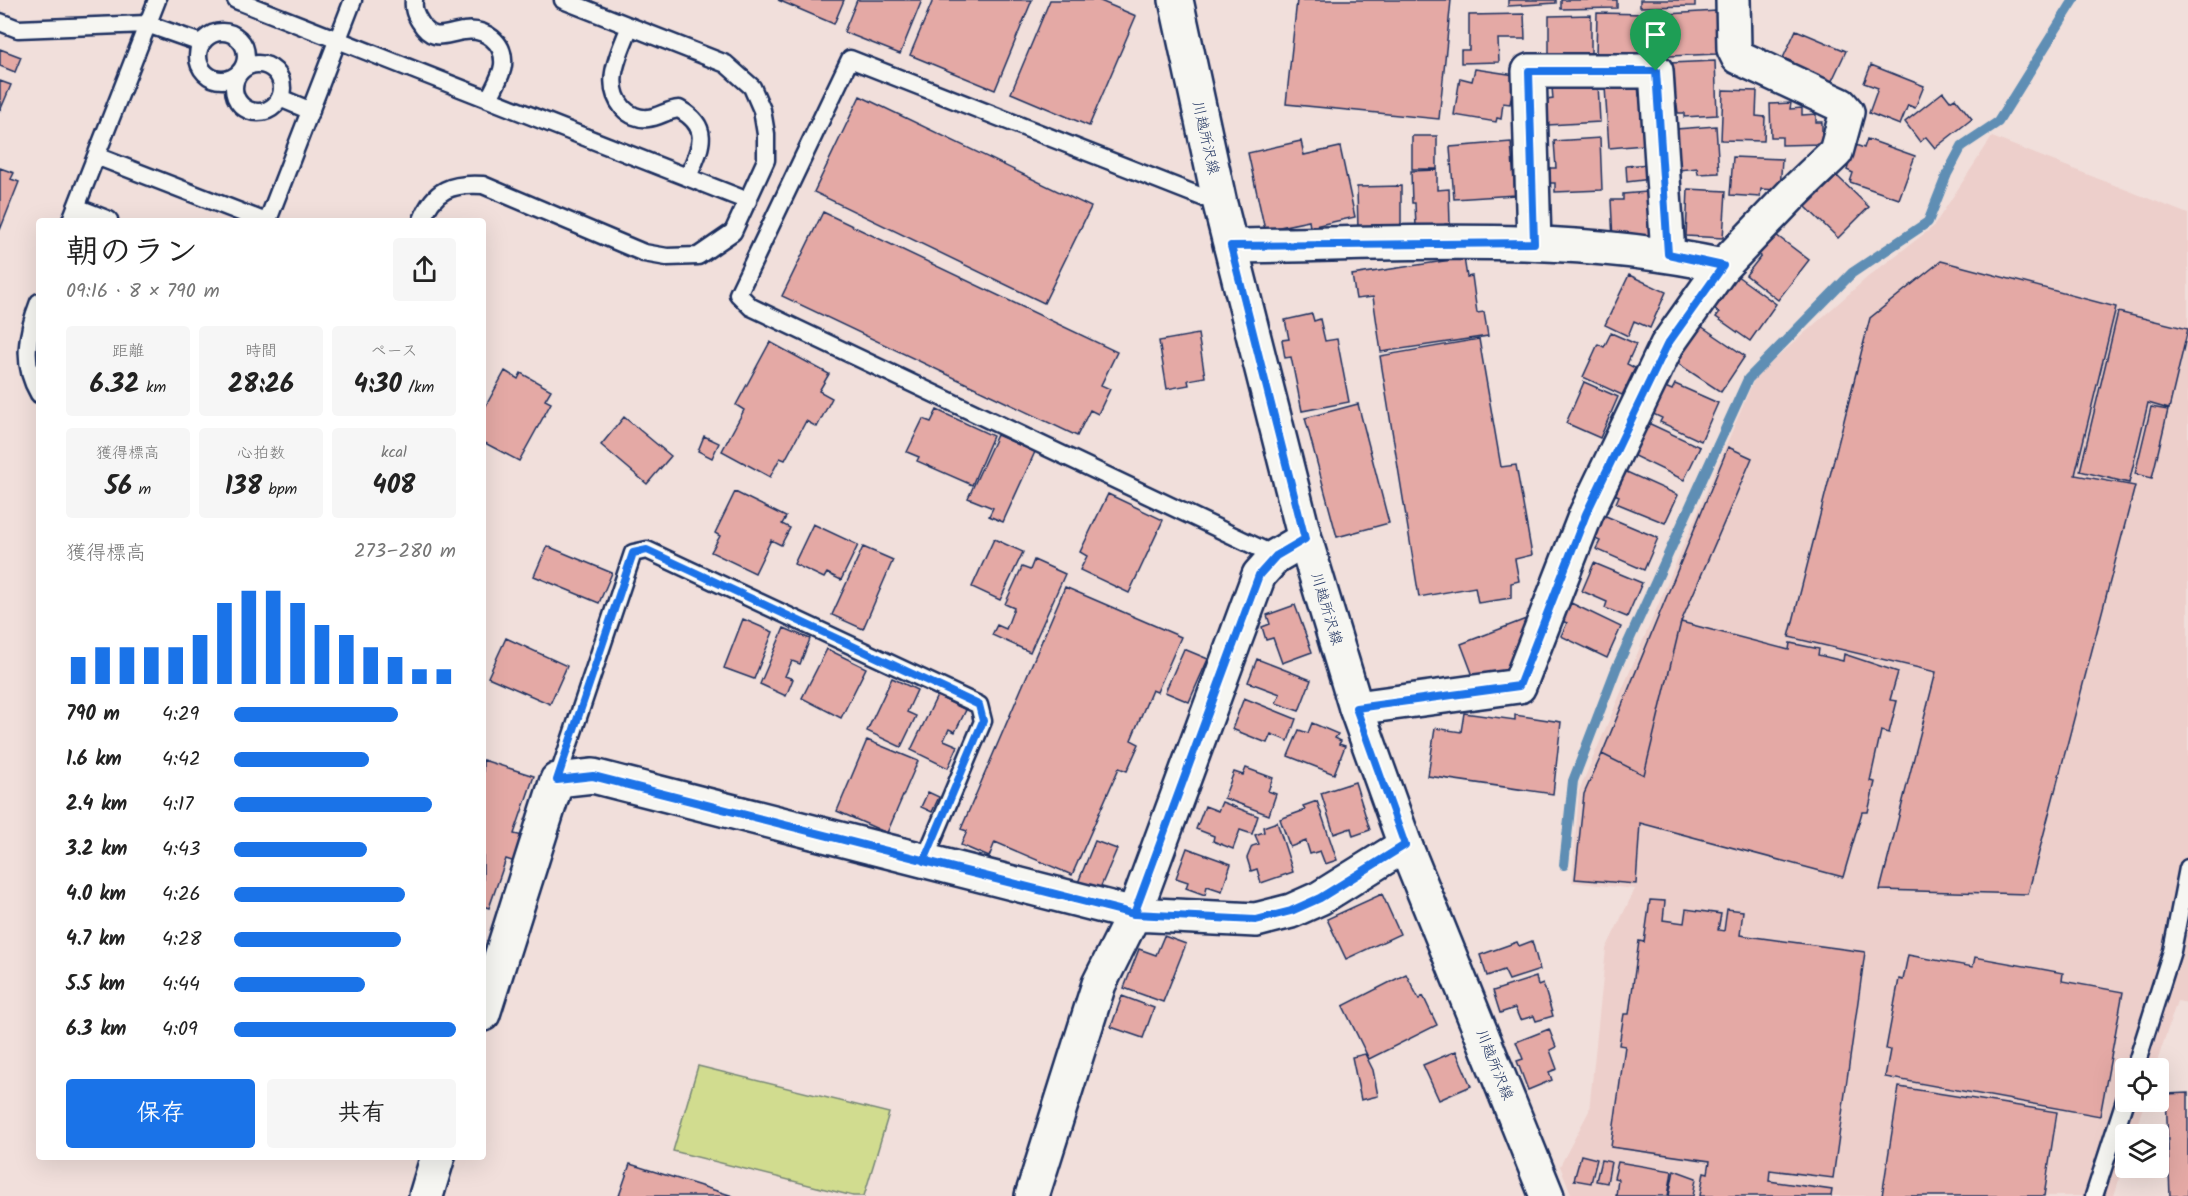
<!DOCTYPE html>
<html lang="ja">
<head>
<meta charset="utf-8">
<style>
	:root { --surface:#fff; --page:#f6f6f6; --text:#222; --muted:#767676; --accent:#1a73e8 }
	body { margin:0; font-family:Kalam,"Klee One",sans-serif; background:var(--page); color:var(--text); height:100vh; display:flex; flex-direction:column; font-size:22px; white-space:nowrap }
	* { box-sizing:border-box; margin:0 }
	p { font-size:20px; color:var(--muted) }
	.icon { flex:none; width:33px; height:33px; fill:none; stroke:currentColor; stroke-width:2; stroke-linecap:round; stroke-linejoin:round }
	.map { position:relative; flex:1; overflow:hidden }
	.drawer { position:absolute; left:36px; top:218px; width:450px; height:942px; display:flex; flex-direction:column; background:var(--surface); border-radius:6px; box-shadow:0 6px 24px #0002 }
	.drawer>* { flex:none }
	.buttons { position:absolute; left:2115px; top:1058px; display:grid; gap:12px }
	.buttons a { display:grid; place-items:center; width:54px; height:54px; border-radius:6px; background:var(--surface); box-shadow:0 6px 24px #0002; font-size:30px }
	.pin { position:absolute; display:grid; place-items:center; width:51px; height:51px; color:#fff; margin:-62px -26px; border-radius:50% 50% 50% 0; rotate:-45deg; box-shadow:0 0 6px #0007 }
	.pin .icon { rotate:45deg }
	.round { display:grid; place-items:center; flex:none; width:63px; height:63px; border-radius:6px; background:var(--page) }
	.summary { display:flex; align-items:center; justify-content:space-between; height:102px; padding:0 30px }
	h1 { font-size:33px; font-weight:800; line-height:45px }
	.stats { display:grid; grid-template-columns:repeat(3,1fr); gap:9px; height:102px; padding:6px 30px }
	.stats div { display:grid; align-content:center; border-radius:6px; background:var(--page); text-align:center }
	.stats b { font-size:26px; font-weight:800 }
	.stats small { font-size:16px; font-weight:400 }
	.stats p { font-size:16px }
	.chart { height:168px; padding:12px 30px }
	.chart p { display:flex; justify-content:space-between }
	.chart svg { width:100%; height:108px; margin-top:6px; stroke:var(--accent); stroke-width:6 }
	.action { display:flex; gap:12px; margin-top:auto; padding:12px 30px }
	.action a { flex:1; height:69px; border-radius:6px; background:var(--accent); color:#fff; font-size:24px; font-weight:800; line-height:69px; text-align:center }
	.action a+a { background:var(--page); color:var(--text) }
	ul { padding:0 30px; list-style:none; font-size:20px }
	li { display:grid; grid-template-columns:96px 72px 1fr; align-items:center; height:45px }
	li i { height:15px; border-radius:8px; background:var(--accent) }
	.map>svg:first-child { display:block }
	.built { fill:#edcfcb }
	.green { fill:#d1dc8f; stroke:#768676; stroke-width:1.5 }
	.lines { fill:none; stroke-linecap:round; stroke-linejoin:round }
	.stream { stroke:#5e8eb4; stroke-width:10 }
	.building { fill:#e4a9a5; stroke:#1b2f5e; stroke-width:1.5 }
	.service-casing { stroke:#1b2f5e; stroke-width:21 }
	.minor-casing { stroke:#1b2f5e; stroke-width:38 }
	.primary-casing { stroke:#1b2f5e; stroke-width:38 }
	.service { stroke:#f6f6f2; stroke-width:16 }
	.minor { stroke:#f6f6f2; stroke-width:33 }
	.primary { stroke:#f6f6f2; stroke-width:33 }
	.route-casing { stroke:#fff; stroke-width:12 }
	.route { stroke:#1a73e8; stroke-width:8 }
	.labels { text-anchor:middle; dominant-baseline:central; stroke-width:4.5; stroke-linejoin:round; paint-order:stroke }
	.street-label { font-size:15px; fill:#1b2f5e; stroke:#f6f6f2 }
</style>
</head>
<body>
<div class="map">
<svg width="2188" height="1196" viewBox="0 0 2188 1196">
	<rect width="100%" height="100%" fill="#f1dfdb"/>
	<filter id="ink" filterUnits="userSpaceOnUse"><feTurbulence type="fractalNoise" baseFrequency=".0167" numOctaves="2"/><feDisplacementMap in="SourceGraphic" scale="12" xChannelSelector="R" yChannelSelector="G"/><feConvolveMatrix kernelMatrix="1 2 1 2 8 2 1 2 1" color-interpolation-filters="sRGB"/></filter>
	<g filter="url(#ink)">
		<path class="built" d="M1992,137L2188,214V1003L2177,1001L2155,1068H2126V1101H2145L2134,1134H2126L2125,1160L2114,1196H1572L1560,1166L1589,1111L1606,949L1635,889L1572,882L1579,791L1755,377L1869,276L1933,227Z"/>
		<path class="green" d="M698,1066L889,1113L864,1196H853L673,1151Z"/>
		<g class="lines">
			<path class="stream" d="M1564,865L1573,781L1616,669L1748,379L1852,273L1928,222L1947,174L1962,146L1998,122L2074,0"/>
		</g>
		<path class="building" d="M778,0H844L834,24Z
			M857,0H922L900,54L844,32Z
			M933,0H1032L995,90L910,55Z
			M1050,0H1098L1136,16L1089,126L1011,93Z
			M1297,0H1451L1439,119L1286,104Z
			M1508,0H1556V3L1508,6Z
			M1561,0H1617V8L1561,9Z
			M1640,0H1695V6L1640,7Z
			M1716,11L1717,54L1669,56L1668,14Z
			M1597,13L1645,14V21H1650L1649,56L1596,55Z
			M1524,14L1525,39H1498L1499,62L1461,63V50H1469V15Z
			M1591,15V55H1549V16Z
			M1796,30L1846,51L1829,87L1790,70L1793,62L1783,58Z
			M0,49L21,57L15,72L0,66Z
			M1715,61L1717,115L1684,117V113H1678L1677,105H1672L1670,63Z
			M1871,65L1924,86L1915,108L1908,105L1900,125L1869,113L1878,88L1864,83Z
			M1475,69L1515,75L1510,104L1503,103L1501,119L1497,118L1496,122L1454,115L1460,78L1472,81Z
			M0,81L11,85L0,111Z
			M1598,84L1600,122L1548,125L1547,100L1553,99L1552,87Z
			M1638,85L1639,96H1646L1648,113H1642L1644,145L1609,148L1605,87Z
			M1723,90L1757,91L1756,116L1765,117L1764,141L1721,140Z
			M1943,92L1950,101L1955,98L1972,119L1935,148L1926,137L1920,142L1905,122Z
			M860,96L1091,207L1044,303L814,192Z
			M1791,103L1790,109L1802,108V115L1816,114V122H1822V144L1782,145V137H1771L1770,104Z
			M1716,126L1719,173L1698,174L1697,168L1679,170L1676,129Z
			M1412,136H1437V169H1412Z
			M1600,138L1602,190L1555,192V183H1546L1545,168H1556L1554,141Z
			M1867,139L1915,156L1899,199L1850,182L1853,173L1847,170L1849,163L1841,160L1847,142L1864,148Z
			M1301,141L1304,155L1340,147L1355,217L1310,227L1309,221L1265,230L1248,153Z
			M1511,142L1515,195L1454,199L1450,147Z
			M1733,157L1782,159L1780,190L1761,189L1760,197L1730,195Z
			M1649,164L1651,179L1627,182L1626,166Z
			M0,168L14,173L11,179L19,182L0,230Z
			M1437,170V190L1449,189L1450,224H1445V231L1416,227L1415,203H1412L1411,171Z
			M1837,176L1869,207L1838,238L1806,207Z
			M1401,186V229L1358,230L1357,187Z
			M1688,189L1726,191L1723,238L1686,236Z
			M1647,192L1649,239L1613,241L1611,200H1623V194Z
			M823,212L1117,352L1101,385L1110,389L1098,414L1090,410L1077,436L782,296Z
			M1772,232L1809,260L1778,300L1746,275L1761,256L1756,252Z
			M1464,258L1467,277L1472,276L1477,313L1484,312L1488,336L1381,352L1373,297L1356,299L1352,275Z
			M1941,261L2116,307L2075,475L2135,486L2028,894L1880,890L1936,672L1789,637L1870,318Z
			M1733,273L1776,304L1750,341L1716,317L1719,313L1710,306Z
			M1629,275L1666,292L1650,328L1634,321L1628,336L1605,325Z
			M2118,312L2188,329L2169,409L2148,403L2129,483L2080,471Z
			M1312,314L1314,321L1320,319L1325,341L1337,339L1349,402L1302,411L1291,357L1285,358L1282,340L1289,339L1285,320Z
			M1695,322L1745,356L1721,392L1671,359Z
			M1611,333L1636,344L1627,364L1635,368L1622,395L1583,377L1598,344L1604,347Z
			M1198,334L1205,377L1188,380L1189,385L1167,389L1159,341Z
			M1479,339L1501,467L1516,465L1532,555L1515,559L1519,581L1511,583V598L1478,603L1475,587L1419,597L1380,356Z
			M770,342L829,374L819,391L832,398L817,427L806,421L785,460L780,458L770,477L722,451L744,410L736,405Z
			M505,371L518,379L521,373L551,390L545,400L551,403L519,461L483,442V411Z
			M1584,382L1618,397L1600,438L1566,423Z
			M1675,384L1718,403L1701,441L1660,422L1662,418L1649,412L1661,385L1672,390Z
			M1358,404L1389,523L1337,537L1305,418Z
			M2151,407L2168,410L2152,478L2135,474Z
			M937,410L993,436L972,485L917,461L919,457L907,452L923,419L931,422Z
			M624,417L671,456L647,484L601,445Z
			M1646,422L1700,447L1684,480L1630,454Z
			M997,435L1035,452L1003,522L989,516L993,508L968,498Z
			M704,436L719,443L712,458L698,451Z
			M1728,447L1752,458L1681,622L1644,775L1602,754Z
			M1620,469L1678,495L1665,523L1616,503L1619,496L1610,492Z
			M735,492L786,517L782,524L790,528L781,545L771,540L755,573L711,552L720,536L715,533Z
			M1108,494L1163,520L1129,593L1080,570L1087,556L1080,552Z
			M1601,514L1658,538L1644,570L1596,549L1600,541L1591,537Z
			M813,524L858,545L841,580L827,573L824,578L794,564Z
			M994,539L1023,552L1000,600L972,587Z
			M547,546L612,573L599,603L534,576Z
			M863,547L893,560L863,629L832,615Z
			M1034,560L1065,574L1030,652L992,635L997,625L1006,629L1014,608L1005,604L1022,567L1030,570Z
			M1594,563L1642,583L1627,617L1605,608L1607,602L1582,591Z
			M1065,587L1181,637L1157,692L1152,690L1131,740L1139,744L1127,771L1119,768L1072,875L995,842L989,857L961,845L967,831L961,829Z
			M1571,603L1621,627L1607,658L1561,636L1567,623L1562,621Z
			M1295,605L1312,652L1282,663L1273,638L1266,640L1262,627L1270,624L1267,615Z
			M743,619L773,632L754,679L724,668Z
			M1526,619L1531,630L1516,669L1475,681L1461,644Z
			M1681,622L1789,650L1790,643L1819,649L1818,655L1843,661L1844,654L1898,672L1890,700L1897,701L1889,733L1881,731L1870,781L1875,782L1868,812H1862L1843,877L1640,823L1636,884L1575,879L1584,794L1602,754L1644,775Z
			M784,628L810,639L800,664L792,661L785,676L793,679L786,696L760,684Z
			M506,638L567,666L550,704L488,677Z
			M827,649L866,668L841,718L802,698Z
			M1184,649L1208,659L1189,702L1165,692Z
			M1257,659L1311,680L1299,711L1276,703L1280,694L1248,682Z
			M892,678L917,690L907,712L916,716L901,747L867,731Z
			M937,696L966,710L955,732L949,729L944,740L958,746L948,768L911,750Z
			M1244,698L1296,719L1288,741L1271,734L1267,743L1232,729Z
			M1464,713L1515,720V715L1561,722L1553,794L1428,776L1435,728L1461,732Z
			M1312,723L1338,734L1335,738L1341,741L1339,744L1345,746L1334,774L1288,756L1299,730L1308,733Z
			M867,740L918,761L887,833L837,811Z
			M483,760L534,776L514,834L523,836L515,862L506,859L489,908L483,906Z
			M1246,768L1273,778L1268,791L1276,794L1269,815L1224,798L1234,772L1243,775Z
			M1355,782L1370,830L1353,836L1351,828L1334,834L1321,793Z
			M928,792L939,797L932,812L921,807Z
			M1317,801L1337,860L1325,864L1320,851L1310,854L1306,841L1290,847L1280,819L1305,810L1303,806Z
			M1222,802L1258,816L1252,834L1240,830L1233,849L1213,841L1214,836L1196,829L1205,806L1218,811Z
			M1277,822L1293,872L1261,883L1257,869L1251,871L1247,858L1252,846L1259,844L1255,835L1264,832L1263,827Z
			M1095,841L1117,849L1098,893L1077,885Z
			M1187,848L1231,864L1222,891L1207,886L1205,895L1186,888L1188,882L1176,878Z
			M1382,894L1400,934L1346,959L1327,919Z
			M1650,900L1665,901L1663,920L1684,923L1686,909L1721,914L1718,930L1724,931L1727,909L1743,911L1740,935L1865,952L1833,1178L1770,1170L1769,1181L1832,1190L1831,1196H1700L1704,1172L1708,1173L1710,1161L1611,1147L1625,1046L1619,1045L1624,1014H1629L1639,941L1644,942Z
			M1164,936L1186,944L1163,1002L1124,988L1139,949L1156,955Z
			M1532,941L1540,970L1509,980L1504,970L1487,976L1480,955L1517,942L1519,946Z
			M1908,955L1973,967L1975,957L2063,973L2062,981L2123,992L2100,1116L1885,1077L1890,1050L1886,1049L1899,979L1903,980Z
			M1406,974L1419,999L1423,996L1437,1025L1369,1059L1343,1006Z
			M1536,977L1538,985L1543,983L1553,1016L1536,1021L1534,1016L1520,1020L1515,1008L1500,1013L1493,991Z
			M1122,996L1154,1008L1143,1038L1111,1027Z
			M1549,1029L1556,1047L1550,1050L1557,1069L1549,1072L1552,1080L1528,1090L1517,1061L1523,1059L1516,1042Z
			M1456,1051L1471,1086L1439,1100L1423,1065Z
			M1365,1054L1373,1070L1378,1096L1361,1100L1352,1057Z
			M1899,1087L2057,1112L2044,1196H1882Z
			M2188,1093V1196H2170L2166,1094Z
			M1581,1155L1597,1159L1591,1183L1574,1180Z
			M1601,1160L1611,1162L1607,1183L1596,1181Z
			M1618,1162L1672,1171L1668,1196H1616L1618,1179L1614,1178Z
			M630,1164L733,1196H619Z
			M1674,1170L1696,1178L1693,1196H1669Z"/>
		<g class="lines">
			<g class="service-casing">
				<path id="service" d="M236,0L748,201
					M414,0C413,9 415,14 420,22C433,44 445,33 464,31C485,28 505,42 503,65C502,76 493,89 489,99
					M0,22L18,29L147,24L201,43
					M630,26C620,53 602,83 623,108C629,115 639,119 648,118C659,117 667,110 679,109C713,128 700,148 688,177
					M198 56a24 24 0 1 1 48 0a24 24 0 1 1-48 0Z
					M234 88a24 24 0 1 1 48 0a24 24 0 1 1-48 0Z
					M280,98L311,111
					M96,156L261,220
					M1220,204L850,59L738,294L751,307L1276,556
					M76,207L109,220
					M71,220L157,0
					M268,220L353,0
					M422,220C434,189 452,183 483,185L644,253L667,257L698,256L733,232L766,160V134L762,110L752,87L726,64L563,0
					M39,302C27,333 21,364 39,394
					M557,780L633,553L647,550L979,705L983,721L924,861
					M2135,1068L2172,951L2188,868
					M2094,1196L2126,1097"/>
			</g>
			<g class="minor-casing">
				<path id="minor" d="M1534,243L1529,71H1656L1668,254
					M1231,246C1394,244 1563,231 1723,266L1667,345L1586,514L1519,686L1356,708
					M1723,266L1793,193L1836,152L1847,112L1841,105L1738,57L1734,49L1733,0
					M483,1014L557,780L593,776L1134,914L1259,575L1276,556L1305,539
					M426,1196L438,1156
					M1032,1196L1099,984L1134,914L1256,920L1291,911L1320,898L1405,845"/>
			</g>
			<g class="primary-casing">
				<path id="primary" d="M1176,0L1220,204L1305,539L1356,708L1405,845L1547,1196"/>
			</g>
			<use href="#service" class="service"/>
			<use href="#minor" class="minor"/>
			<use href="#primary" class="primary"/>
		</g>
	</g>
	<g class="lines" filter="url(#ink)">
		<g class="route-casing">
			<path id="route" d="M1656,71L1668,254L1723,266L1667,345L1586,514L1519,686L1356,708L1405,845L1320,898L1291,911L1256,920L1134,914L924,861L983,721L979,705L647,550L633,553L557,780L593,776C773,822 953,868 1134,914L1259,575L1276,556L1305,539L1231,246L1534,243L1529,71H1656"/>
		</g>
		<use href="#route" class="route"/>
	</g>
	<g class="labels">
		<g class="street-label">
			<text transform="translate(1205 138) rotate(77)">川越所沢線</text>
			<text transform="translate(1326 609) rotate(73)">川越所沢線</text>
			<text transform="translate(1494 1065) rotate(68)">川越所沢線</text>
		</g>
	</g>
</svg>
<div class="buttons">
<a><svg class="icon" aria-label="locate" viewBox="0 0 24 24"><circle cx="12" cy="12" r="6"/><path d="M12 2v4M12 18v4M2 12h4M18 12h4"/></svg></a>
<a><svg class="icon" aria-label="layers" viewBox="0 0 24 24"><path d="M12 4l9 5-9 5-9-5zM3 14l9 5 9-5"/></svg></a>
</div>
<div class="pin" style="left:1656px;top:71px;background:#1e9e55"><svg class="icon" aria-label="arrive" viewBox="0 0 24 24"><path d="M6 21V4h12l-3 4 3 4H6"/></svg></div>
<section class="drawer">
<div class="summary"><div><h1>朝のラン</h1><p>09:16 · 8 × 790 m</p></div><a class="round"><svg class="icon" aria-label="share" viewBox="0 0 24 24"><path d="M12 15V3M7 8l5-5 5 5M5 13v7h14v-7"/></svg></a></div>
<div class="stats">
<div><p>距離</p><b>6.32<small> km</small></b></div>
<div><p>時間</p><b>28:26</b></div>
<div><p>ペース</p><b>4:30<small> /km</small></b></div>
</div>
<div class="stats">
<div><p>獲得標高</p><b>56<small> m</small></b></div>
<div><p>心拍数</p><b>138<small> bpm</small></b></div>
<div><p>kcal</p><b>408</b></div>
</div>
<div class="chart"><p><span>獲得標高</span>273–280 m</p>
<svg viewBox="0 0 160 44" preserveAspectRatio="none"><path d="M5 44V33M15 44V29M25 44V29M35 44V29M45 44V29M55 44V24M65 44V11M75 44V6M85 44V6M95 44V11M105 44V20M115 44V24M125 44V29M135 44V33M145 44V38M155 44V38"/></svg>
</div>
<ul>
<li><b>790 m</b>4:29<i style="width:74%"></i></li>
<li><b>1.6 km</b>4:42<i style="width:61%"></i></li>
<li><b>2.4 km</b>4:17<i style="width:89%"></i></li>
<li><b>3.2 km</b>4:43<i style="width:60%"></i></li>
<li><b>4.0 km</b>4:26<i style="width:77%"></i></li>
<li><b>4.7 km</b>4:28<i style="width:75%"></i></li>
<li><b>5.5 km</b>4:44<i style="width:59%"></i></li>
<li><b>6.3 km</b>4:09<i style="width:100%"></i></li>
</ul>
<div class="action"><a>保存</a><a>共有</a></div>
</section>
</div>
</body>
</html>
